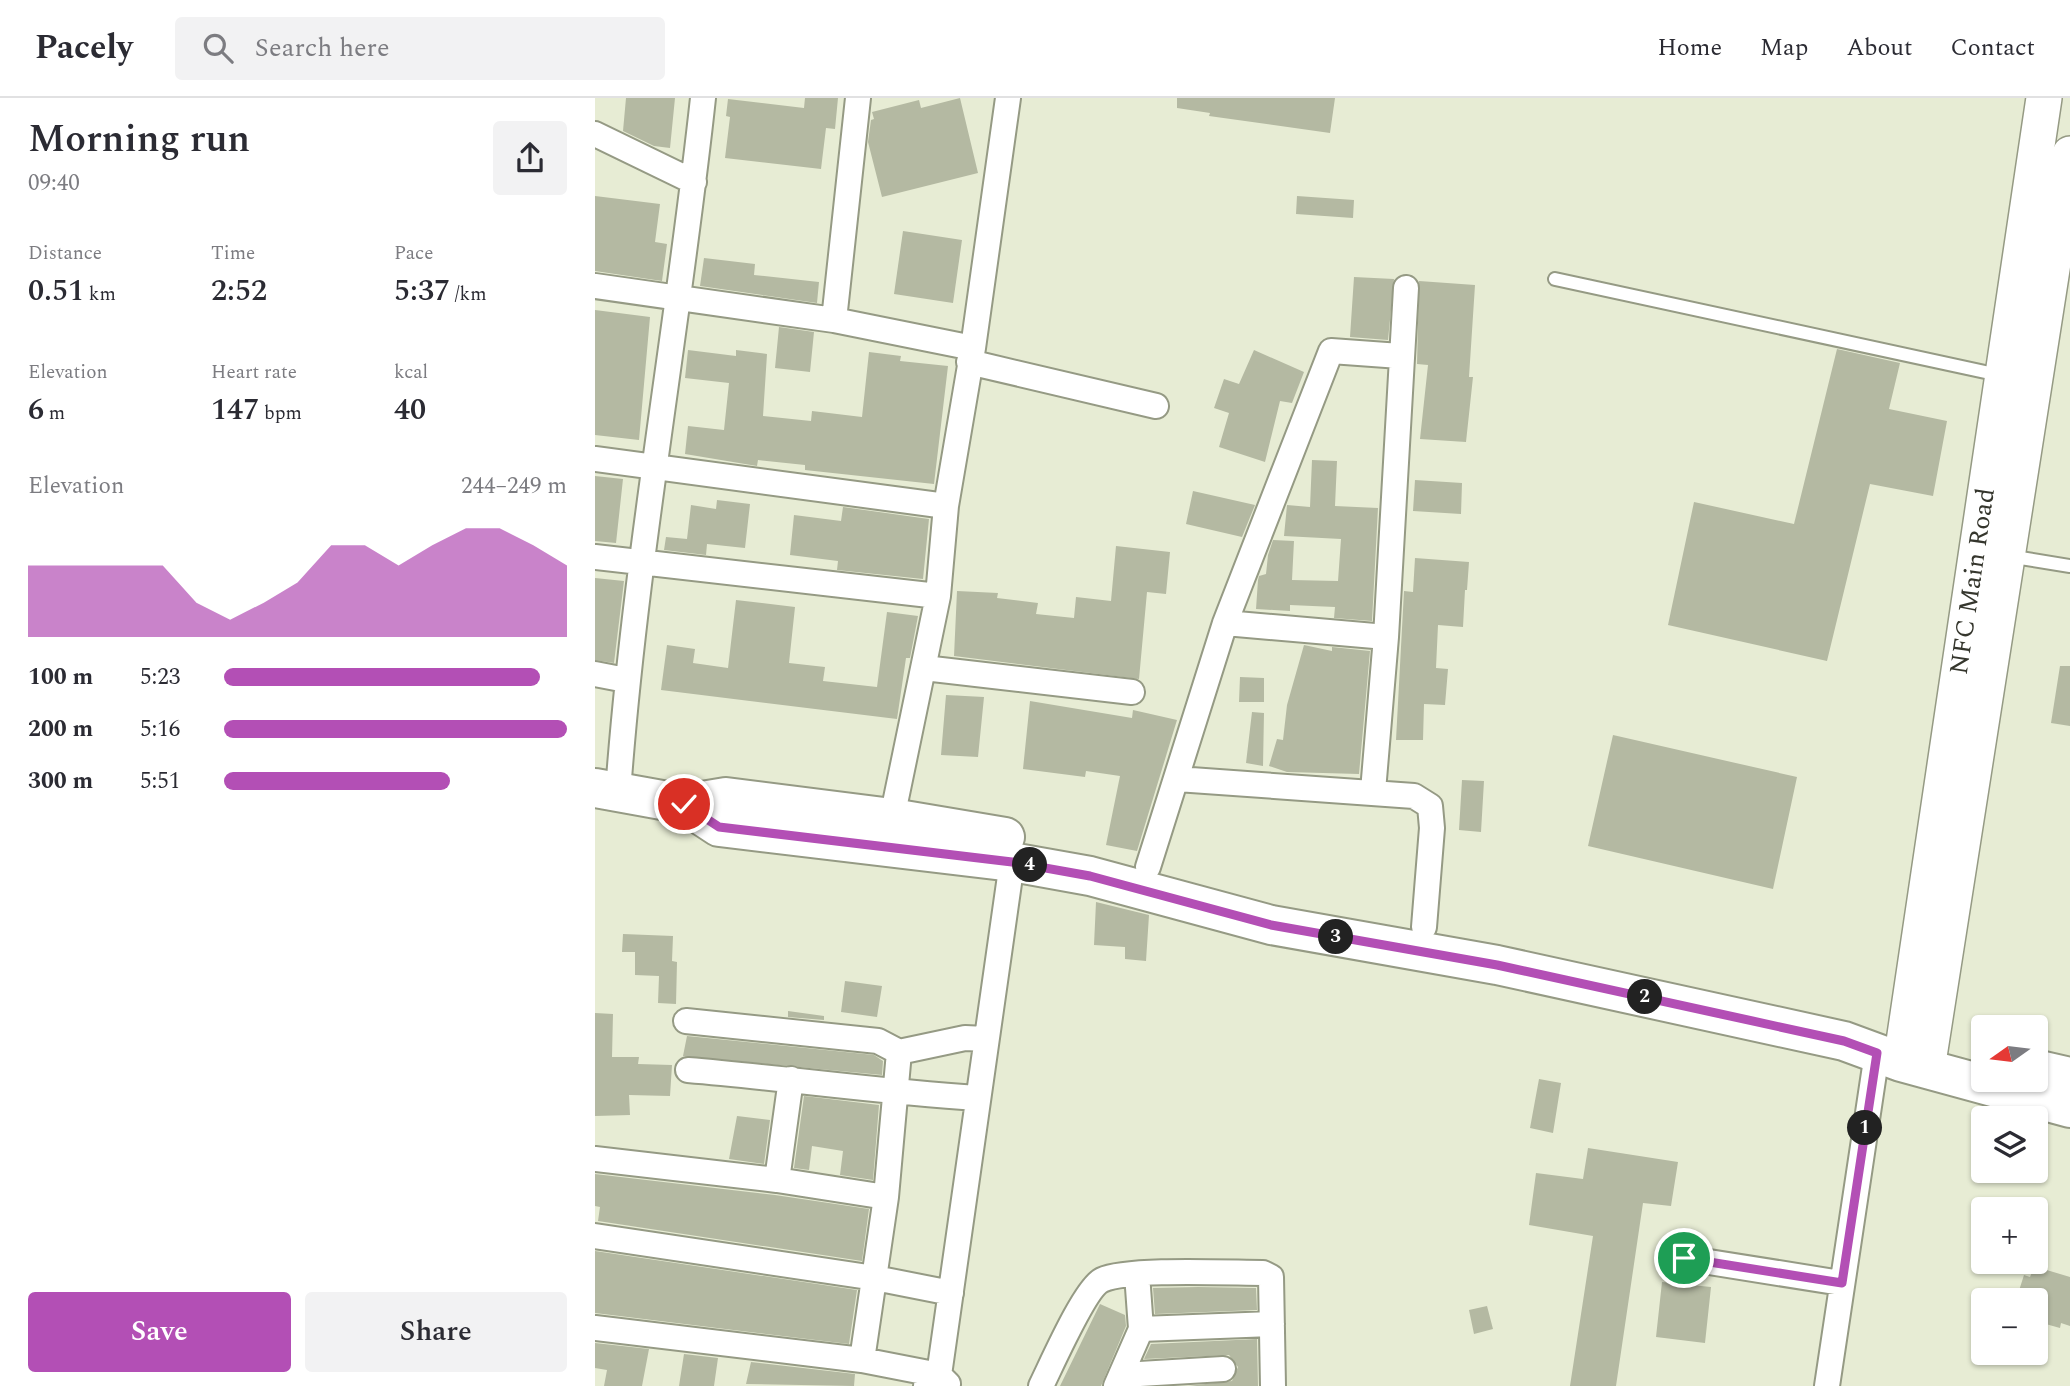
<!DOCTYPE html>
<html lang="en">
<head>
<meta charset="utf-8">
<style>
	:root { --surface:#fff; --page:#f2f2f3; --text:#2b2b33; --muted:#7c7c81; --line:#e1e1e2; --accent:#b34fb5 }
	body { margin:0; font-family:Spectral,serif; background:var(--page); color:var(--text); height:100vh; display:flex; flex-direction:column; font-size:26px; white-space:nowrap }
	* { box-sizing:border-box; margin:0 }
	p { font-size:23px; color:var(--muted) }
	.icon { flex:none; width:38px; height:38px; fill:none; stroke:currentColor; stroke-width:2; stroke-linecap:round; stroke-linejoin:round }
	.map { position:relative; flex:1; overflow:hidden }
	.side { display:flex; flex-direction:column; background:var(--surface); width:595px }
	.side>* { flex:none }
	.needle { width:46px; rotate:256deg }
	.tools { position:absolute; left:1376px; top:917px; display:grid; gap:14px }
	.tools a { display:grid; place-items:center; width:77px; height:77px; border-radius:7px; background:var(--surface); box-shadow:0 2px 5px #0004; font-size:35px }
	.pin { position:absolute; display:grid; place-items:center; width:60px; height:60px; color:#fff; margin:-30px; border:4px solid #fff; border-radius:50%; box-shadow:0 2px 7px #0007 }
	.km { position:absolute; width:35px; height:35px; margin:-18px; border-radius:50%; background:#222; color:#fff; font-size:19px; line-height:35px; text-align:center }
	.round { display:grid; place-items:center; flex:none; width:74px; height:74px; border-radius:7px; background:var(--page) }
	.headline { display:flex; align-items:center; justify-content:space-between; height:119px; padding:0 28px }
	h1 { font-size:38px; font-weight:600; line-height:52px }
	.metrics { display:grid; grid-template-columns:repeat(3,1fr); gap:10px; height:119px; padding:7px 28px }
	.metrics div { display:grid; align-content:center }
	.metrics b { font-size:30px; font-weight:600 }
	.metrics small { font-size:19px; font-weight:400 }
	.metrics p { font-size:19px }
	.chart { height:196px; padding:14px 28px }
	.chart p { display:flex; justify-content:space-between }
	.chart svg { width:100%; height:126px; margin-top:7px; fill:var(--accent); opacity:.7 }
	.primary-button { display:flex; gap:14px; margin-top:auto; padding:14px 28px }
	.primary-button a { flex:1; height:80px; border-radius:7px; background:var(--accent); color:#fff; font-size:28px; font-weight:600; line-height:80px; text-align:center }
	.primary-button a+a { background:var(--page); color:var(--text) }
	ul { padding:0 28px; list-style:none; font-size:23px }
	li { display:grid; grid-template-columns:112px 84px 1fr; align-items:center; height:52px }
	li i { height:18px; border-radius:9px; background:var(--accent) }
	header { display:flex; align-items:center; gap:42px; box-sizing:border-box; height:98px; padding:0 35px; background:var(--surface); border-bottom:2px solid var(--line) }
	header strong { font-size:33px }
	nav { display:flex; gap:38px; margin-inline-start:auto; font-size:24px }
	.search { width:490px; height:63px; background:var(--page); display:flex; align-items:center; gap:18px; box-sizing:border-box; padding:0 24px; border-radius:7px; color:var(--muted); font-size:26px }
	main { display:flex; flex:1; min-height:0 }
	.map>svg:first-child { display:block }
	.building { fill:#b4b9a2 }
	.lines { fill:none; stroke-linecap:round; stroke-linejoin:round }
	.service-casing { stroke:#959a84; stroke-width:16 }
	.minor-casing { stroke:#959a84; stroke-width:28 }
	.secondary-casing { stroke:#959a84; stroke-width:38 }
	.primary-casing { stroke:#959a84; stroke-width:42 }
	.service { stroke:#fff; stroke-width:12 }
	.minor { stroke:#fff; stroke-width:24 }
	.secondary { stroke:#fff; stroke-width:35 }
	.primary { stroke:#fff; stroke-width:38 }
	.route-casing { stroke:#fff; stroke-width:14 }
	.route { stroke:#b34fb5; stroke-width:9 }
	.labels { text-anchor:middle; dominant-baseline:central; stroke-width:5; stroke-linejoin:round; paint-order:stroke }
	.street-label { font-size:26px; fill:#35362d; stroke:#fff }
</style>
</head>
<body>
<header>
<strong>Pacely</strong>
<div class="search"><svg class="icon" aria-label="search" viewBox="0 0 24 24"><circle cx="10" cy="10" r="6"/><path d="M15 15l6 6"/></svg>Search here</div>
<nav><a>Home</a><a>Map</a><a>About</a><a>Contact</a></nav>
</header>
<main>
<section class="side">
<div class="headline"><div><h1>Morning run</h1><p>09:40</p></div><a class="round"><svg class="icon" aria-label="share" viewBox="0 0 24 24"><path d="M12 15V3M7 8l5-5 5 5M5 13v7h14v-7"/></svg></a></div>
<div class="metrics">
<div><p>Distance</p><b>0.51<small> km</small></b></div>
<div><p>Time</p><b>2:52</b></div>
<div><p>Pace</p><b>5:37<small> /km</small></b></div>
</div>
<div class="metrics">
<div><p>Elevation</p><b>6<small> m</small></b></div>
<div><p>Heart rate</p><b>147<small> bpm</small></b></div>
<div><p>kcal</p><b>40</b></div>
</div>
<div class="chart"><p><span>Elevation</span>244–249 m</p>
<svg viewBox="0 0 160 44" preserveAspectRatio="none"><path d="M0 44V19L10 19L20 19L30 19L40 19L50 32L60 38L70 32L80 25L90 12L100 12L110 19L120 12L130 6L140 6L150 12L160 19V44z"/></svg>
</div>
<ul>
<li><b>100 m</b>5:23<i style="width:92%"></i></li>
<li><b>200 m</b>5:16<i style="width:100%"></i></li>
<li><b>300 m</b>5:51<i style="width:66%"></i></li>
</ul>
<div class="primary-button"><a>Save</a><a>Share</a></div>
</section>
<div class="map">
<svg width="1475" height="1288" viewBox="0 0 1475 1288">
	<rect width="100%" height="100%" fill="#e7ecd4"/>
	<path class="building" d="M31,0H80L75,50L59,48L28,33Z
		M210,0H243L240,31L231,30L226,71L130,60L135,19L131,18L133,1L209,10Z
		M365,0L383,75L287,99L273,44L276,22L279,21L277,14L324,2L326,10Z
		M582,0H740L735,35L614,18L615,15L582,10Z
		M0,98L65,106L60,144L72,146L67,183L0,173Z
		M702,98L759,102L758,120L701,116Z
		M308,133L367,142L358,205L299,196Z
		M109,160L160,166L159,177L224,184L222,205L105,188Z
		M759,179L799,181L793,242L755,239Z
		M824,183L880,187L874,279H878L871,344L825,341L833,267L822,266Z
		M0,212L55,219L44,342L0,337Z
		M184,229L219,234L215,274L180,270Z
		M1242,251L1305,265L1294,311L1352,323L1338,398L1275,386L1232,563L1073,527L1099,404L1199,426Z
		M93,252L141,258V252L172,256L168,318L216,323L217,313L267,319L274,254L306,258L305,263L353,268L339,386L210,372V367L163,362L162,368L90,356L93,328L129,332L134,285L90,280Z
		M659,252L709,274L697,305L685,303L670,364L624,349L634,315L619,310L629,281L644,286Z
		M717,362L742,363L740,408L783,410L777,523L739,520L740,509L695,507V513L661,511L663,482L664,478L671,476L673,457L678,442L699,443L697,482L743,483L746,441L689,438L692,407L715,409Z
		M0,378L28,381L21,445L0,443Z
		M820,382L867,385L866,416L818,413Z
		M598,393L660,407L647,439L591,426Z
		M122,402L155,406L150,450L112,446L111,457L69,452L71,439L92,441L96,407L121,411Z
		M248,409L334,421L328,481L242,472L243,463L195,457L199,417L246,423Z
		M521,448L575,454L571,496L552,494L544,581L359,558L362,493L403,495L402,500L443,505L441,516L479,520L481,499L516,503Z
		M820,460L874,464L872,492H870L868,529L843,527L841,570L853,571L850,607L829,606L828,642H801L809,493L818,494Z
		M0,480L29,483L19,565L0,562Z
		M141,502L200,509L194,565L230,569L228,583L282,589L292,514L323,518L315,560H311L302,621L66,592L72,547L100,551L98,565L133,570Z
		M709,547L737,553V549L775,553L764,676L692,674L674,668L682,641L688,642L692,607Z
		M1465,568H1475V628L1456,625Z
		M645,579L669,580V604H644Z
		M351,597L389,599L383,659L346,657Z
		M435,603L537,620L538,612L582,622L542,753L511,747L525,678L491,673L490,679L428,671Z
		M657,614L669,615L668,668L651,665Z
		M1018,637L1202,679L1178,791L993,748Z
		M867,682L889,683L886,734L864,732Z
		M501,804L554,817L551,863L530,861V849L499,847Z
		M28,836L78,838L77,863L82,864L81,906L63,905L64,878L40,877V854H27Z
		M250,883L287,888L282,919L246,914Z
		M193,913L229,918V922L193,919Z
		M0,915L18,916L17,959H44L43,966L77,967L75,998L34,997L35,1017L0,1018Z
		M92,938L279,957L288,963L287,977L88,958Z
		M944,981L966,985L958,1035L935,1030Z
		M209,998L284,1007L278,1082L245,1077L248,1053L217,1048L214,1072L199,1070Z
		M142,1018L175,1022L169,1066L134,1061Z
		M993,1050L1083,1064L1076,1108L1048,1105L1021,1288H975L998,1138L934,1127L941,1075L988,1081Z
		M0,1076L180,1097L274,1111L267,1163L3,1123L5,1109L0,1108Z
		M0,1153L262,1192L254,1246L0,1215Z
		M1445,1170L1475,1179V1228L1466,1225L1465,1230L1440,1223V1202H1421L1429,1177L1435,1179L1437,1174L1443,1176Z
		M1067,1184L1116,1189L1110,1245L1061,1239Z
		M603,1189L661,1190L662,1212L560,1216L558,1190Z
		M505,1206L530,1217L531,1228L506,1288H465Z
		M892,1208L898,1231L879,1236L874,1212Z
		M662,1241L663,1288H593L637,1283L643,1269L634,1257L549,1261L556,1246Z
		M0,1245L54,1251L47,1288H9L12,1272L0,1270Z
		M89,1256L123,1260L119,1288H84Z
		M156,1264L260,1276L259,1288L151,1286Z"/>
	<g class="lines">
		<g class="service-casing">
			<path id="service" d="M960,181L1404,277
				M1413,458L1475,468"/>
		</g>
		<g class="minor-casing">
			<path id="minor" d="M0,36L99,84
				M0,188L239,222L378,250
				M239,222L263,0
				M374,264L561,308
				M0,361L351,408
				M0,459L343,498
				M630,525L791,539
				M329,570L537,594
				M0,576L31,582
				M582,681L819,698L835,708L837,730L829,829
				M778,693L791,539L811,190
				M23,694C40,461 83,232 108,0
				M297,720L343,498L351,408L378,250L413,0
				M553,769L630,525L736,253L805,258
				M91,923L283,943L304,954L291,1099L267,1262
				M304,954L370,940L391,941
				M93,972C190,980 286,994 383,1000
				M0,1061L182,1082L291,1099
				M182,1082L196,981
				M0,1138L280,1180L356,1195
				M1089,1160L1246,1185
				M0,1230L267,1262L344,1277L353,1286
				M546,1231L677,1226
				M528,1277L628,1271
				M331,1288L344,1277L417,764
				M446,1288C456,1268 490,1190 507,1182C533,1170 635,1175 668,1175L676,1179L678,1288
				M521,1288L546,1231L542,1176
				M1232,1288L1282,955"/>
		</g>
		<g class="secondary-casing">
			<g id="secondary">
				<path id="s1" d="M1306,964L1449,0"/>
				<path d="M1332,971L1475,56"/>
			</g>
		</g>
		<g class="primary-casing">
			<path id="primary" d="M0,690L89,706L131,699L297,720L410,739
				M89,706L124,729L417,764L495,778L676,827L902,867L1249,943L1306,964L1475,1010
				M1440,971L1475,979"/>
		</g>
		<use href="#service" class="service"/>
		<use href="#minor" class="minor"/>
		<use href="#secondary" class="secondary"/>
		<use href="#primary" class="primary"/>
	</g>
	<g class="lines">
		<g class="route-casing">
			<path id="route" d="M89,706L124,729L417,764L495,778L676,827L902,867L1249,943L1282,955L1247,1185L1089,1160"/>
		</g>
		<use href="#route" class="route"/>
	</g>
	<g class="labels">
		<g class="street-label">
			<text stroke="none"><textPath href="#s1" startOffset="486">NFC Main Road</textPath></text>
		</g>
	</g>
</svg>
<div class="tools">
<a><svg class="needle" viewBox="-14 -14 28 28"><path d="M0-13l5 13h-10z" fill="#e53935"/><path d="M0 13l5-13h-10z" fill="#7c7c81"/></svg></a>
<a><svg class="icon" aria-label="layers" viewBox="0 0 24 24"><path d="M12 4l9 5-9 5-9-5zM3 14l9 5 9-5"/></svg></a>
<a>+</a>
<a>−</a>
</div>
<div class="pin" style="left:1089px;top:1160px;background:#1e9e55"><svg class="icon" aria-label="arrive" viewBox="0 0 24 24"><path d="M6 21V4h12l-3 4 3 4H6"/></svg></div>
<div class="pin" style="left:89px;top:706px;background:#d93025"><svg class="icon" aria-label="check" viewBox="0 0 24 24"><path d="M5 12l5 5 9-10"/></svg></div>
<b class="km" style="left:1270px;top:1030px">1</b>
<b class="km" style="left:1050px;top:899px">2</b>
<b class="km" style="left:741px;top:839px">3</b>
<b class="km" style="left:435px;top:767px">4</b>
</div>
</main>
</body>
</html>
